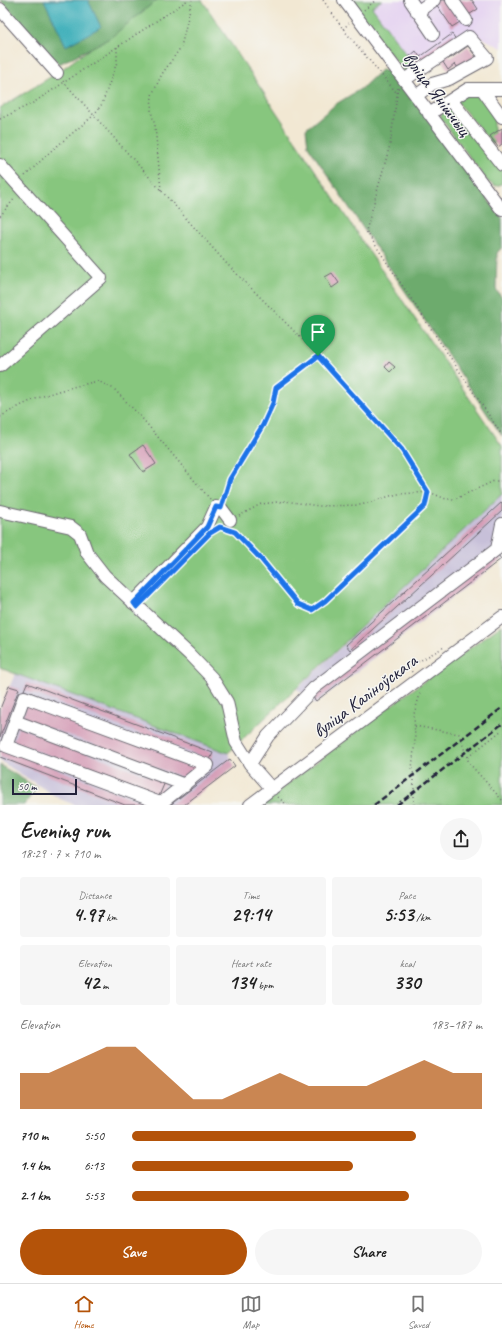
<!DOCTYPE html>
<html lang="en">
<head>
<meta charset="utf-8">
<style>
	:root { --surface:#fff; --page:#f6f6f6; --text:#222; --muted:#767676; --line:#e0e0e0; --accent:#b45309 }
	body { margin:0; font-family:Caveat,sans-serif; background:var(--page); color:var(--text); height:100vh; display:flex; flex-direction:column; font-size:15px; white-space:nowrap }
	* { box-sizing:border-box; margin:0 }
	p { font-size:13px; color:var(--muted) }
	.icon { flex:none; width:22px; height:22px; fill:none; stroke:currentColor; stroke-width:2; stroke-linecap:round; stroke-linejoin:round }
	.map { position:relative; height:805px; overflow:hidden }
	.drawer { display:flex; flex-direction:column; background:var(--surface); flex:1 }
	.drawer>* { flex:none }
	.scale { position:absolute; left:12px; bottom:10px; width:65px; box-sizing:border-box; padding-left:4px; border:2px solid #22223b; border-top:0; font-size:11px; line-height:14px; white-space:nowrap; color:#22223b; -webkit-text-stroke:3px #f6f6f2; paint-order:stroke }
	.pin { position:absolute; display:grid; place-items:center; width:34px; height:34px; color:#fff; margin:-41px -17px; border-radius:50% 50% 50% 0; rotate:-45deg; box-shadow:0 0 4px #0007 }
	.pin .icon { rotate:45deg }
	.round { display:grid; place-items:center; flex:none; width:42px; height:42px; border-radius:21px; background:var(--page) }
	.head { display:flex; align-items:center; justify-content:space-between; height:68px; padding:0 20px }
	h1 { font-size:22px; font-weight:700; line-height:30px }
	.figures { display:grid; grid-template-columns:repeat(3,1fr); gap:6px; height:68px; padding:4px 20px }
	.figures div { display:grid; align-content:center; border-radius:4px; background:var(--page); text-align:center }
	.figures b { font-size:20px; font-weight:700 }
	.figures small { font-size:11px; font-weight:400 }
	.figures p { font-size:11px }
	.chart { height:112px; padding:8px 20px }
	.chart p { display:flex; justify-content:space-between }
	.chart svg { width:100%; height:72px; margin-top:4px; fill:var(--accent); opacity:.7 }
	.cta { display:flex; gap:8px; margin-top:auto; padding:8px 20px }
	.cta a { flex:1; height:46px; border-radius:24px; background:var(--accent); color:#fff; font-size:16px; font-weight:700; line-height:46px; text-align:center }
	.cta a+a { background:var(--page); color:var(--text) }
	ul { padding:0 20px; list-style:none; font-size:13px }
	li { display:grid; grid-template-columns:64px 48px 1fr; align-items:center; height:30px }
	li i { height:10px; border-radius:5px; background:var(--accent) }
	.tabs { display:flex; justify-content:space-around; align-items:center; height:56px; border-top:1px solid var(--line); background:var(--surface); font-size:11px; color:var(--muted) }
	.tabs a { display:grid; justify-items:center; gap:2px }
	.tabs .on { color:var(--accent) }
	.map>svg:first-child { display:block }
	.built { fill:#e5d3f1 }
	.industrial { fill:#c7c0d9 }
	.green { fill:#87c67e; stroke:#54745c }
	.forest { fill:#6dab6d; stroke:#486654 }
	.water { fill:#42b1bb; stroke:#326a7b }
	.building { fill:#d59eb7 }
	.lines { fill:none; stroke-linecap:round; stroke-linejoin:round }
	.minor-casing { stroke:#6b6770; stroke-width:14 }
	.path { stroke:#6b6770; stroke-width:1.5; stroke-dasharray:1 3; stroke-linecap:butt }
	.minor { stroke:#fff; stroke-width:12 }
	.rail { stroke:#22223b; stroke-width:2.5; stroke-dasharray:6 3; stroke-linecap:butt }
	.route-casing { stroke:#fff; stroke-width:8 }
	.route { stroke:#1a73e8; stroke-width:5 }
	.labels { text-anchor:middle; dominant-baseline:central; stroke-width:3; stroke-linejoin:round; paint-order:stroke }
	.street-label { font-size:19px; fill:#22223b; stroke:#f6f6f2 }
</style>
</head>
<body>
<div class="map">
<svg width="502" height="805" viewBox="0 0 502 805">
	<rect width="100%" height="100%" fill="#f6f6f2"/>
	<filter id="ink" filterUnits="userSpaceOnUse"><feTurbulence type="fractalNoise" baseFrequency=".025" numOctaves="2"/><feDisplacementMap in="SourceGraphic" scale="8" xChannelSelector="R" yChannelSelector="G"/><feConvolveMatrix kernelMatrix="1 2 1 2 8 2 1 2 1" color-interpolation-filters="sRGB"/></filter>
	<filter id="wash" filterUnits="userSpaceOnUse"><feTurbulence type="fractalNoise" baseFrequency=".012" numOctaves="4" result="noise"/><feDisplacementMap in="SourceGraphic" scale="16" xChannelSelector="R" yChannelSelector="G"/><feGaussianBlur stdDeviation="0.9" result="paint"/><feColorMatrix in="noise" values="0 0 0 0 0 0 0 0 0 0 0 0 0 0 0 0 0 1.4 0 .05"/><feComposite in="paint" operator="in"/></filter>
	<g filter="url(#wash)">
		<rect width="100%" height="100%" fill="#f2e8d3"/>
		<path class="built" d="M382,0H502V48L469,31L417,69L372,7Z"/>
		<path class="industrial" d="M502,494V559L315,704L297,689Z
			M15,674L228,753L235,766L184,805H75L60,799L0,761V709Z"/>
		<path class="green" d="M155,0H202L368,250L502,446V494L228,753L0,668V108L57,73Z
			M354,0H382L372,7L417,69L406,74L353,8Z
			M477,94C502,106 491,124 495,143L492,144L456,100L464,95Z
			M447,110H453L502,170V184L496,186L488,182L440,117L443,111Z
			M502,625V805H260L386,709Z"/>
		<path class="forest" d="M0,0H157L110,38L59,64Z
			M382,69L395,75L502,218V247L497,253L496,289L502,298V436L308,146L306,129L336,104L362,88Z
			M0,765L37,788L24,805H0Z"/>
		<path class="water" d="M44,0H88L101,27L66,46Z"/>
		<g id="blocks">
			<path class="building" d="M436,0H445L460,22L452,27L434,1Z
				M456,0H472L478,9L467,16Z
				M452,34L457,41L417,69L409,57L416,51L420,57Z
				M468,46L477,58L460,70L455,64L448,70L441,59L448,54L451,58Z
				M502,128V144L498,147L490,136Z
				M332,273L339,283L332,288L325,277Z
				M389,362L395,367L390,372L385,367Z
				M143,445L156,464L143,472L130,454Z
				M502,502V511L350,650L346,645Z
				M496,552L501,559L316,701L311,695Z
				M27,683L213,753L210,760L24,690Z
				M9,686L19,689L0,737V709Z
				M28,702L198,765L195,773L190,771L187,779L22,718Z
				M18,727L165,782L159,796L13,742Z
				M0,747L148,804L147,805H125L0,757Z
				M230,759L235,766L184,805H170Z"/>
		</g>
	</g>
	<g filter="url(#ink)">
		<use href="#blocks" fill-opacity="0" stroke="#6b6770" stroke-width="1"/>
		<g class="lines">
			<g class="minor-casing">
				<path id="minor" d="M344,0L502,210
					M410,0L433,34
					M452,0L466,20
					M0,9L57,73
					M417,12L434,0
					M404,80L469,37L487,58L449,79L432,84L416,96
					M482,89L502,117
					M451,100L502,165
					M429,114L468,89H502
					M0,165L101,278L0,366
					M0,511L71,527L80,534L87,553L105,576L189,654L212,678L227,702L236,742L250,764L272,789
					M133,603L207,527L216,507L221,508L230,520
					M15,721L185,785
					M250,764L268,736L314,688L497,549L502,524
					M159,805L208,765L24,697L6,746L160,803
					M250,805L502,617"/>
			</g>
			<path class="path" d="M323,0L343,29L396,92
				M364,10L376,0
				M343,29L349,23
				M63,81L228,265L318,355L402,450L429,492L425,507L325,601L312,610L298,604L261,559L235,532L230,530
				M398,88L390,145L366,231L502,435
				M0,119L33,103L188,0
				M25,176L51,151L93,116L102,104L117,62V47
				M161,190L155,126L151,111L152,95L162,74L181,47L192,0
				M0,216L15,198
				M0,417C35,396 59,390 98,381L114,389L141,417L210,499
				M224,498L230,479L263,425L273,403L276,388L318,355
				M239,516L261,504L285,501L319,506L361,505L397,494L429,492L446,499H455L494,481H502
				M412,672L409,667L444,647
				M415,726L459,734L469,763L502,800
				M468,757L502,730
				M278,797L287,805
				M414,805V775L412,769L415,740L414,714L421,691"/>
			<use href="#minor" class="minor"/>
			<path class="rail" d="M374,805L502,708
				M397,805L502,724"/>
		</g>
	</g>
	<g class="lines" filter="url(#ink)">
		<g class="route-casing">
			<path id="route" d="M318,356L402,450L428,492L425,506L325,601L312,610L298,604L261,559L235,532L220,527L210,533L137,607L134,603L207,527L216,507L221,508L230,479L263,425L273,403L276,388Z"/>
		</g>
		<use href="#route" class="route"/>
	</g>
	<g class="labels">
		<g class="street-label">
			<text transform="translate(437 94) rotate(53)">вуліца Янішчыц</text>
			<text transform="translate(365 696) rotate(-37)">вуліца Каліноўскага</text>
		</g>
	</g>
</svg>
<div class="scale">50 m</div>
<div class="pin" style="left:318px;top:356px;background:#1e9e55"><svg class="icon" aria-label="arrive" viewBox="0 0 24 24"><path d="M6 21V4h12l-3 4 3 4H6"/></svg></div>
</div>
<section class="drawer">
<div class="head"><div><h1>Evening run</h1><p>18:29 · 7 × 710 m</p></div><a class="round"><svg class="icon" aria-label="share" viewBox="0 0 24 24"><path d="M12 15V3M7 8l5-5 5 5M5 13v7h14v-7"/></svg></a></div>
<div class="figures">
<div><p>Distance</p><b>4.97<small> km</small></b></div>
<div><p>Time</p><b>29:14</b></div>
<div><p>Pace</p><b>5:53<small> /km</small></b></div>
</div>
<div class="figures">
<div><p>Elevation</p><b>42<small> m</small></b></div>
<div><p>Heart rate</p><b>134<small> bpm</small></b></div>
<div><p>kcal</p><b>330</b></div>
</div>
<div class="chart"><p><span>Elevation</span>183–187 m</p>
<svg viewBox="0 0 160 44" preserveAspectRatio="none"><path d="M0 44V22L10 22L20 14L30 6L40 6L50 22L60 38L70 38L80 30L90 22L100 30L110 30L120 30L130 22L140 14L150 22L160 22V44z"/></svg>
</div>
<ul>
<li><b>710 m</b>5:50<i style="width:81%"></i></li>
<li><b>1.4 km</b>6:13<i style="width:63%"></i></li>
<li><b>2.1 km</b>5:53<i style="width:79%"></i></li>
</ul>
<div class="cta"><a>Save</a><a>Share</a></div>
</section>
<nav class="tabs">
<a class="on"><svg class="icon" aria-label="home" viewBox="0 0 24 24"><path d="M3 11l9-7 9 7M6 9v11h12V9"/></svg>Home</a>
<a><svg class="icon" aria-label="map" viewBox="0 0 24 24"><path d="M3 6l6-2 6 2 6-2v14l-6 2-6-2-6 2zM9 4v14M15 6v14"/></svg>Map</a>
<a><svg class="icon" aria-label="saved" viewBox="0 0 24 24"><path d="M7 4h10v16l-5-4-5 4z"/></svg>Saved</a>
</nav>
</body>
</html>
